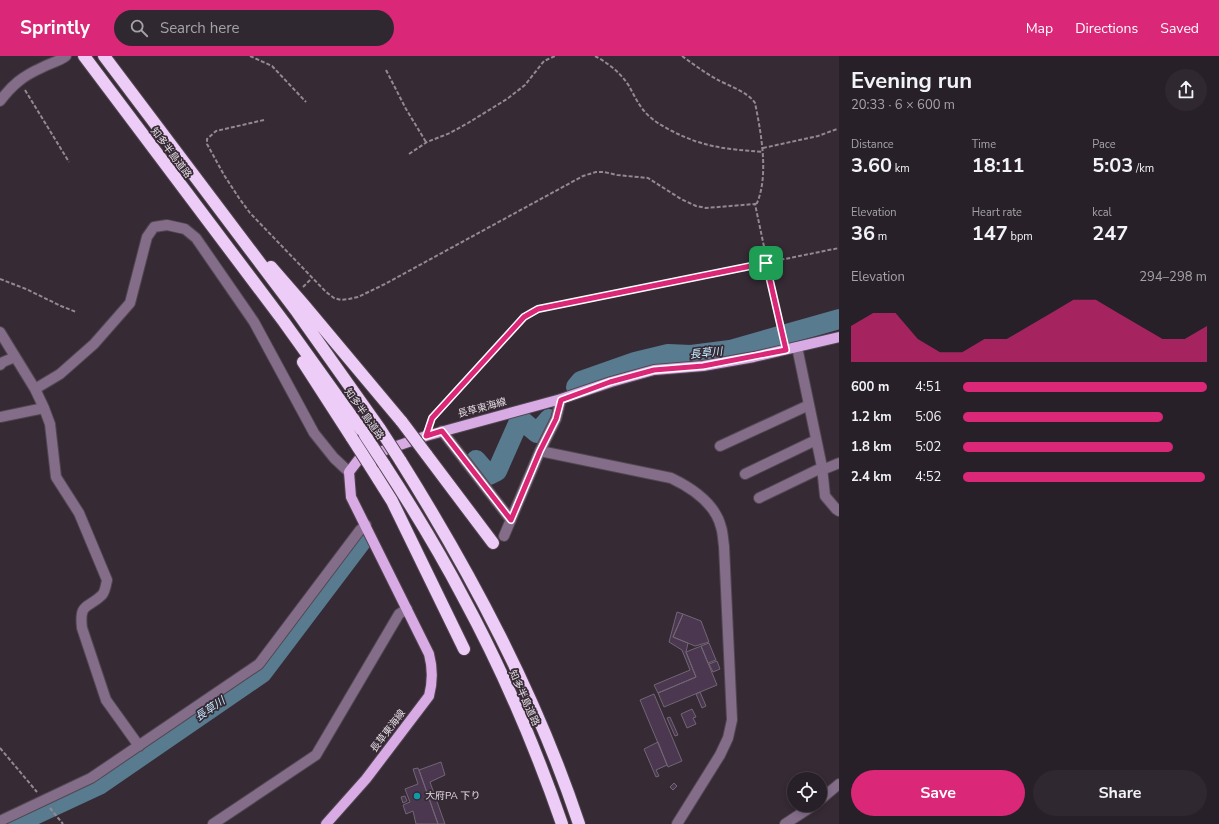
<!DOCTYPE html>
<html lang="en">
<head>
<meta charset="utf-8">
<style>
	:root { --surface:#282028; --page:#302830; --text:#f1f3f6; --muted:#a5a3a8; --line:#443e45; --accent:#db2777 }
	body { margin:0; font-family:"Nunito Sans","Noto Sans JP",sans-serif; background:var(--page); color:var(--text); height:100vh; display:flex; flex-direction:column; font-size:15px; white-space:nowrap }
	* { box-sizing:border-box; margin:0 }
	p { font-size:13px; color:var(--muted) }
	.icon { flex:none; width:22px; height:22px; fill:none; stroke:currentColor; stroke-width:2; stroke-linecap:round; stroke-linejoin:round }
	.map { position:relative; flex:1; overflow:hidden }
	.side { display:flex; flex-direction:column; background:var(--surface); width:380px }
	.side>* { flex:none }
	.fabs { position:absolute; left:787px; top:716px; display:grid; gap:8px }
	.fabs a { display:grid; place-items:center; width:40px; height:40px; border-radius:50%; background:var(--surface); box-shadow:0 2px 6px #0003,0 0 0 1px var(--line); font-size:20px }
	.pin { position:absolute; display:grid; place-items:center; width:34px; height:34px; color:#fff; margin:-17px; border-radius:8px; box-shadow:0 2px 6px #0006 }
	.round { display:grid; place-items:center; flex:none; width:42px; height:42px; border-radius:21px; background:var(--page) }
	.headline { display:flex; align-items:center; justify-content:space-between; height:68px; padding:0 12px }
	h1 { font-size:22px; font-weight:700; line-height:30px }
	.figures { display:grid; grid-template-columns:repeat(3,1fr); gap:6px; height:68px; padding:4px 12px }
	.figures div { display:grid; align-content:center }
	.figures b { font-size:20px; font-weight:700 }
	.figures small { font-size:11px; font-weight:400 }
	.figures p { font-size:11px }
	.chart { height:112px; padding:8px 12px }
	.chart p { display:flex; justify-content:space-between }
	.chart svg { width:100%; height:72px; margin-top:4px; fill:var(--accent); opacity:.7 }
	.action { display:flex; gap:8px; margin-top:auto; padding:8px 12px }
	.action a { flex:1; height:46px; border-radius:24px; background:var(--accent); color:#fff; font-size:16px; font-weight:700; line-height:46px; text-align:center }
	.action a+a { background:var(--page); color:var(--text) }
	ul { padding:0 12px; list-style:none; font-size:13px }
	li { display:grid; grid-template-columns:64px 48px 1fr; align-items:center; height:30px }
	li i { height:10px; border-radius:5px; background:var(--accent) }
	header { display:flex; align-items:center; gap:24px; box-sizing:border-box; height:56px; padding:0 20px; background:var(--accent); color:#fff }
	header strong { font-size:19px }
	nav { display:flex; gap:22px; margin-inline-start:auto; font-size:14px }
	.search { width:280px; height:36px; background:var(--page); display:flex; align-items:center; gap:10px; box-sizing:border-box; padding:0 14px; border-radius:22px; color:var(--muted); font-size:15px }
	main { display:flex; flex:1; min-height:0 }
	.map>svg:first-child { display:block }
	.lines { fill:none; stroke-linecap:round; stroke-linejoin:round }
	.river { stroke:#587b8f; stroke-width:20 }
	.building { fill:#4c3751; stroke:#716674 }
	.minor-casing { stroke:#524651; stroke-width:12 }
	.major-casing { stroke:#524651; stroke-width:12 }
	.highway-casing { stroke:#524651; stroke-width:14 }
	.path { stroke:#938992; stroke-width:2; stroke-dasharray:4 2; stroke-linecap:butt }
	.minor { stroke:#836d89; stroke-width:10 }
	.major { stroke:#d8abe5; stroke-width:10 }
	.highway { stroke:#edcdf7; stroke-width:12 }
	.highway-bridge-casing { stroke:#524651; stroke-width:14; stroke-linecap:butt }
	.highway-bridge { stroke:#edcdf7; stroke-width:12 }
	.route-casing { stroke:#fff; stroke-width:8 }
	.route { stroke:#db2777; stroke-width:5 }
	.culture-dot { fill:#0f9aa8; stroke:#362a35; stroke-width:1.5 }
	.labels { text-anchor:middle; dominant-baseline:central; stroke-width:3.5; stroke-linejoin:round; paint-order:stroke }
	.street-label { font-size:10px; fill:#e2dae1; stroke:#362a35 }
	.poi-label { font-size:10px; fill:#e2dae1; stroke:#362a35; text-anchor:start }
	.water-label { font-size:11px; font-style:italic; fill:#c4e9fe; stroke:#362a35 }
</style>
</head>
<body>
<header>
<strong>Sprintly</strong>
<div class="search"><svg class="icon" aria-label="search" viewBox="0 0 24 24"><circle cx="10" cy="10" r="6"/><path d="M15 15l6 6"/></svg>Search here</div>
<nav><a>Map</a><a>Directions</a><a>Saved</a></nav>
</header>
<main>
<div class="map">
<svg width="839" height="768" viewBox="0 0 839 768">
	<rect width="100%" height="100%" fill="#362a35"/>
	<g class="lines">
		<path class="river" d="M576,331L581,325L635,306L668,298L691,299L730,294L839,263
			M476,404L489,419L497,415L520,363L537,377L549,363
			M15,768L99,729L262,617L361,486"/>
	</g>
	<path class="building" d="M677,556L683,558L673,581L688,587L686,596L696,621L658,637L654,629L690,614L682,594L669,586Z
		M683,558L701,565L709,586L695,590L673,581Z
		M709,587L716,604L708,607L701,590Z
		M701,590L717,629L664,651L658,637L696,621L686,596Z
		M717,605L720,613L713,616L709,608Z
		M700,636L706,650L702,652L696,638Z
		M654,638L682,705L668,711L640,644Z
		M692,653L696,661L693,662L696,668L687,672L681,658Z
		M670,661L678,679L675,680L667,662Z
		M658,686L667,709L656,714L659,720L656,721L644,693Z
		M441,706L445,719L430,726L445,768H438L419,714Z
		M418,712L419,714L438,768H416L413,755L406,758L403,749L410,746L405,733L418,728L413,713Z
		M674,727L677,730L673,734L670,731Z
		M405,740L407,745L403,747L401,741Z"/>
	<g class="lines">
		<g class="minor-casing">
			<path id="minor" d="M0,45C12,29 23,20 41,12C50,7 58,6 66,0
				M0,276L35,333L44,352L50,368L56,421L79,457L107,524C106,529 105,536 102,539C88,553 79,546 82,572L106,644L139,690
				M797,291L822,411L825,440L836,453L839,455
				M0,309L3,306L15,301
				M35,333L60,318L94,288L130,247L147,181L154,171L167,169L185,173L196,182L254,266L314,377L334,402L349,416
				M0,361L44,352
				M442,375L511,464
				M720,390L809,349
				M540,395L671,422C692,432 715,447 721,471C723,477 723,484 724,490L732,664L728,682L720,699L677,768
				M745,418L816,384
				M759,442L817,414L827,412L839,407
				M504,480L540,395L556,363L561,343
				M820,744L839,728
				M0,765L91,722L259,608L360,474L366,469
				M213,768L316,699L399,558L407,553
				M785,768L814,749"/>
		</g>
		<g class="major-casing">
			<path id="major" d="M326,768L366,723L429,640C433,625 433,613 429,598L351,441L349,416L359,403L426,380L561,343L611,326L654,314L703,310L754,301L839,281"/>
		</g>
		<g class="highway-casing">
			<path id="highway" d="M84,0L284,266L365,379
				M104,0L297,256L380,373
				M271,211L304,249L402,366
				M303,306L352,382
				M426,398L493,487
				M400,404C472,519 536,639 579,768
				M384,408C412,451 439,495 463,541C502,613 535,690 562,768
				M370,410L392,445L464,593"/>
		</g>
		<path class="path" d="M250,0L272,10L306,46
			M595,0C608,7 621,17 629,30C634,39 638,48 645,56C652,64 662,70 672,75C705,92 727,93 763,96
			M682,0C693,8 704,16 716,23C727,29 748,36 755,47C761,76 769,119 757,147L755,148
			M386,14L406,53L426,86
			M25,34L69,106
			M264,64L216,75L207,83V88L224,119L239,142L250,157L326,236L334,242L341,244L349,243L358,241L385,228L583,120L596,116H604L617,119L648,122L681,143L696,150L706,152L755,148L784,285
			M763,92L818,80L837,73
			M409,98L427,86L450,77L468,67L507,43L525,29L544,5L555,0
			M0,223L26,233L61,250L76,256
			M303,231L312,222
			M429,369L431,362L524,261L538,253L839,192
			M0,692L37,736
			M50,752L63,768"/>
		<use href="#minor" class="minor"/>
		<use href="#major" class="major"/>
		<use href="#highway" class="highway"/>
		<g class="highway-bridge-casing">
			<path id="highway-bridge" d="M402,366L426,398
				M380,373L400,404
				M365,379L384,408
				M352,382L370,410"/>
		</g>
		<use href="#highway-bridge" class="highway-bridge"/>
	</g>
	<g class="lines">
		<g class="route-casing">
			<path id="route" d="M766,207L786,294L703,310L654,314L610,326L561,344L556,363L540,395L511,464L442,375L426,380L432,362L524,261L538,253Z"/>
		</g>
		<use href="#route" class="route"/>
	</g>
	<circle class="culture-dot" cx="417" cy="740" r="4"/>
	<g class="labels">
		<g class="street-label">
			<text transform="translate(171 97) rotate(53)">知多半島道路</text>
			<text transform="translate(482 352) rotate(-15)">長草東海線</text>
			<text transform="translate(364 358) rotate(55)">知多半島道路</text>
			<text transform="translate(524 642) rotate(66)">知多半島道路</text>
			<text transform="translate(388 675) rotate(-53)">長草東海線</text>
		</g>
		<g class="poi-label">
			<text x="425" y="740">大府PA 下り</text>
		</g>
		<g class="water-label">
			<text transform="translate(706 297) rotate(-6)">長草川</text>
			<text transform="translate(210 653) rotate(-34)">長草川</text>
		</g>
	</g>
</svg>
<div class="fabs">
<a><svg class="icon" aria-label="locate" viewBox="0 0 24 24"><circle cx="12" cy="12" r="6"/><path d="M12 2v4M12 18v4M2 12h4M18 12h4"/></svg></a>
</div>
<div class="pin" style="left:766px;top:207px;background:#1e9e55"><svg class="icon" aria-label="arrive" viewBox="0 0 24 24"><path d="M6 21V4h12l-3 4 3 4H6"/></svg></div>
</div>
<section class="side">
<div class="headline"><div><h1>Evening run</h1><p>20:33 · 6 × 600 m</p></div><a class="round"><svg class="icon" aria-label="share" viewBox="0 0 24 24"><path d="M12 15V3M7 8l5-5 5 5M5 13v7h14v-7"/></svg></a></div>
<div class="figures">
<div><p>Distance</p><b>3.60<small> km</small></b></div>
<div><p>Time</p><b>18:11</b></div>
<div><p>Pace</p><b>5:03<small> /km</small></b></div>
</div>
<div class="figures">
<div><p>Elevation</p><b>36<small> m</small></b></div>
<div><p>Heart rate</p><b>147<small> bpm</small></b></div>
<div><p>kcal</p><b>247</b></div>
</div>
<div class="chart"><p><span>Elevation</span>294–298 m</p>
<svg viewBox="0 0 160 44" preserveAspectRatio="none"><path d="M0 44V22L10 14L20 14L30 30L40 38L50 38L60 30L70 30L80 22L90 14L100 6L110 6L120 14L130 22L140 30L150 30L160 22V44z"/></svg>
</div>
<ul>
<li><b>600 m</b>4:51<i style="width:100%"></i></li>
<li><b>1.2 km</b>5:06<i style="width:82%"></i></li>
<li><b>1.8 km</b>5:02<i style="width:86%"></i></li>
<li><b>2.4 km</b>4:52<i style="width:99%"></i></li>
</ul>
<div class="action"><a>Save</a><a>Share</a></div>
</section>
</main>
</body>
</html>
